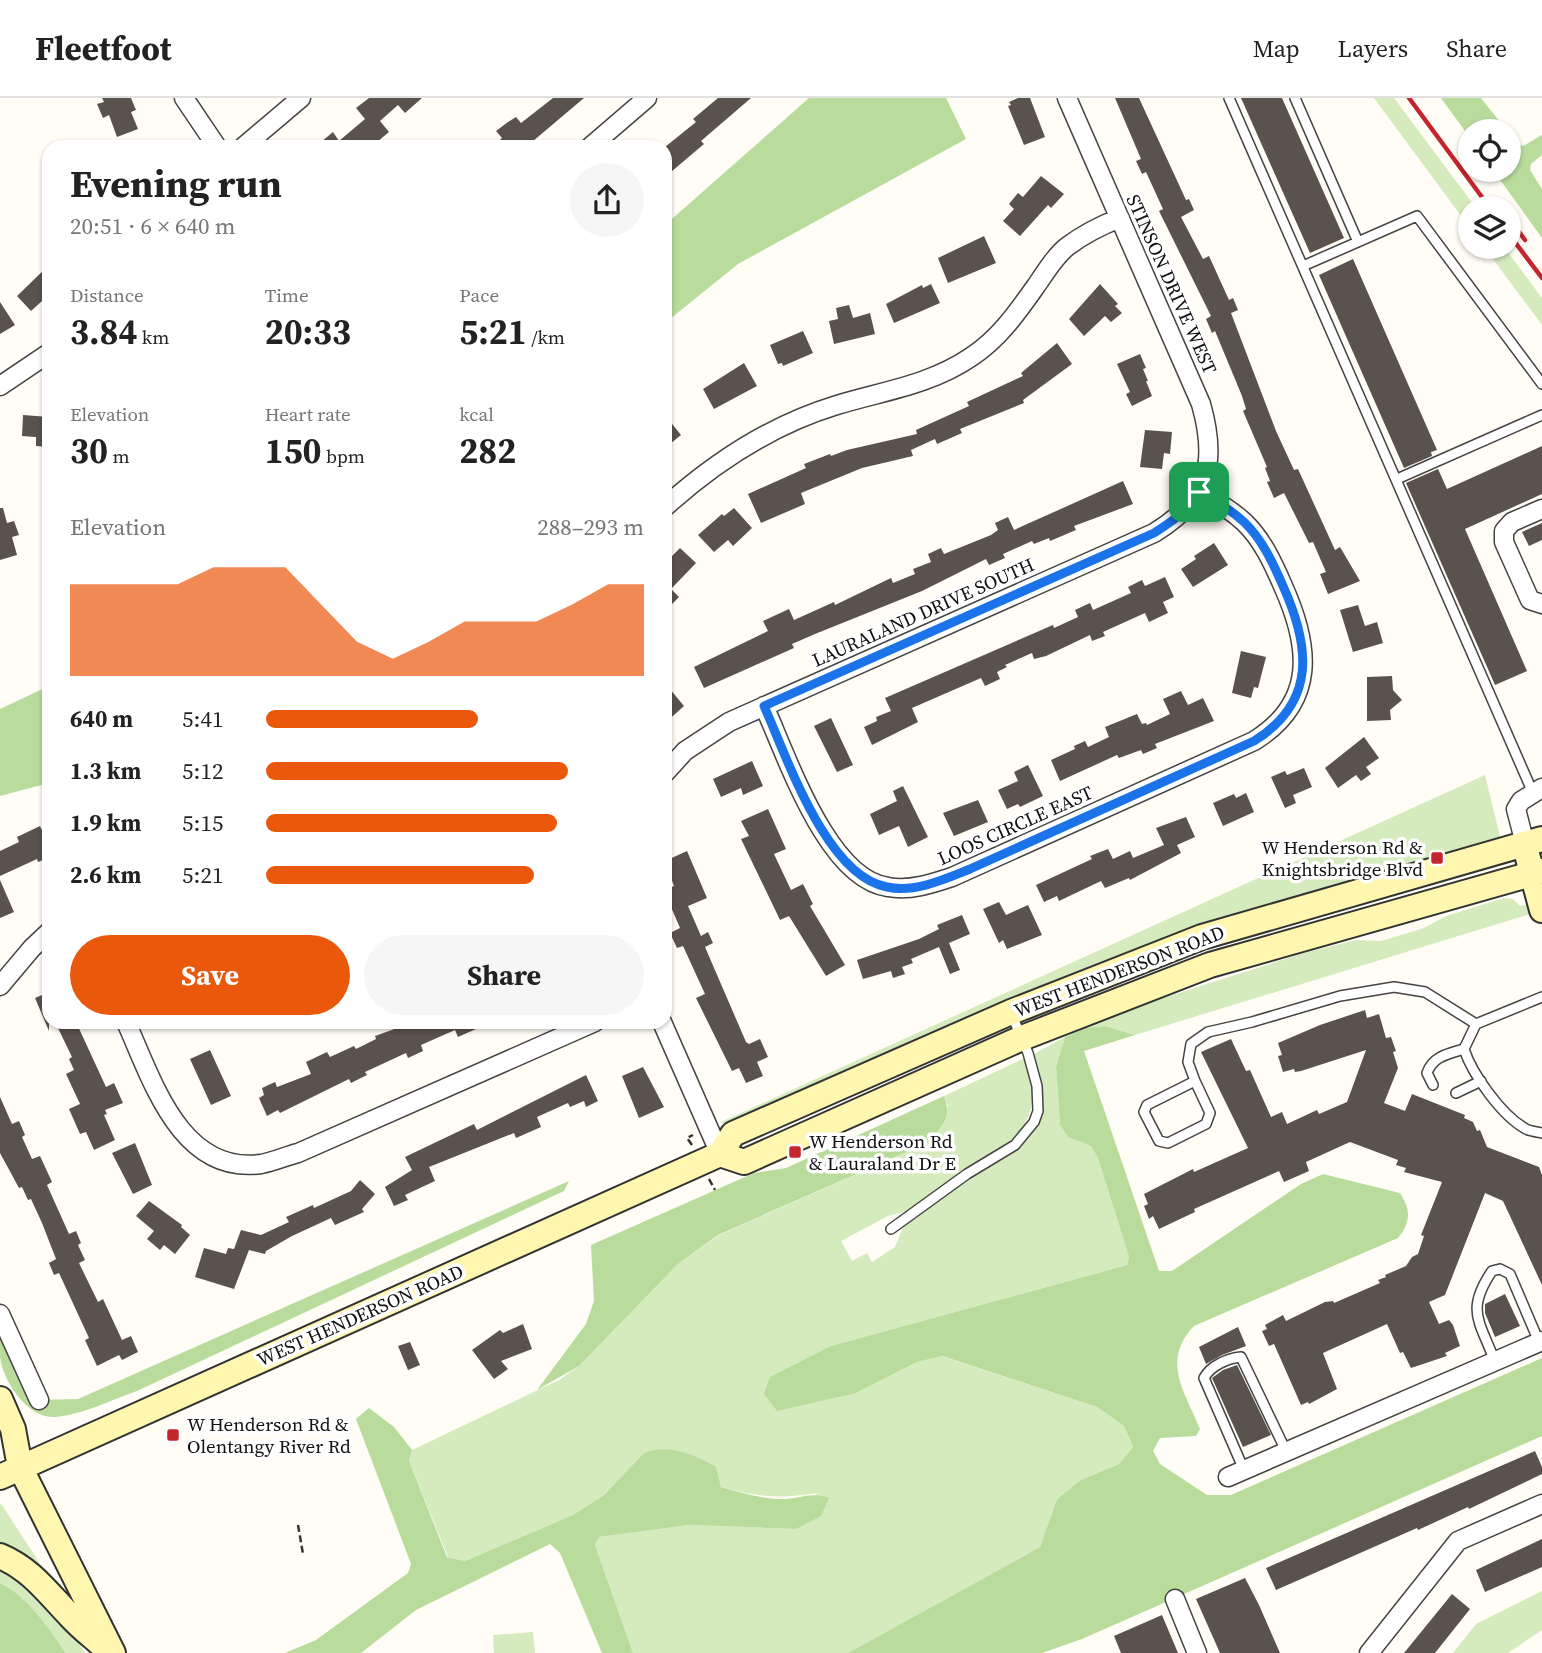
<!DOCTYPE html>
<html lang="en">
<head>
<meta charset="utf-8">
<style>
	:root { --surface:#fff; --page:#f6f6f6; --text:#222; --muted:#767676; --line:#e0e0e0; --accent:#ea580c }
	body { margin:0; font-family:"Source Serif 4",serif; background:var(--page); color:var(--text); height:100vh; display:flex; flex-direction:column; font-size:26px; white-space:nowrap }
	* { box-sizing:border-box; margin:0 }
	p { font-size:23px; color:var(--muted) }
	.icon { flex:none; width:38px; height:38px; fill:none; stroke:currentColor; stroke-width:2; stroke-linecap:round; stroke-linejoin:round }
	.map { position:relative; flex:1; overflow:hidden }
	.details { position:absolute; left:42px; top:42px; width:630px; height:889px; display:flex; flex-direction:column; background:var(--surface); border-radius:21px; box-shadow:0 2px 5px #0004 }
	.details>* { flex:none }
	.fabs { position:absolute; left:1458px; top:21px; display:grid; gap:14px }
	.fabs a { display:grid; place-items:center; width:63px; height:63px; border-radius:50%; background:var(--surface); box-shadow:0 2px 5px #0004; font-size:35px }
	.pin { position:absolute; display:grid; place-items:center; width:60px; height:60px; color:#fff; margin:-30px; border-radius:14px; box-shadow:0 4px 10px #0006 }
	.round { display:grid; place-items:center; flex:none; width:74px; height:74px; border-radius:37px; background:var(--page) }
	.head { display:flex; align-items:center; justify-content:space-between; height:119px; padding:0 28px }
	h1 { font-size:38px; font-weight:700; line-height:52px }
	.metrics { display:grid; grid-template-columns:repeat(3,1fr); gap:10px; height:119px; padding:7px 28px }
	.metrics div { display:grid; align-content:center }
	.metrics b { font-size:35px; font-weight:700 }
	.metrics small { font-size:19px; font-weight:400 }
	.metrics p { font-size:19px }
	.chart { height:196px; padding:14px 28px }
	.chart p { display:flex; justify-content:space-between }
	.chart svg { width:100%; height:126px; margin-top:7px; fill:var(--accent); opacity:.7 }
	.button { display:flex; gap:14px; margin-top:auto; padding:14px 28px }
	.button a { flex:1; height:80px; border-radius:42px; background:var(--accent); color:#fff; font-size:28px; font-weight:700; line-height:80px; text-align:center }
	.button a+a { background:var(--page); color:var(--text) }
	ul { padding:0 28px; list-style:none; font-size:23px }
	li { display:grid; grid-template-columns:112px 84px 1fr; align-items:center; height:52px }
	li i { height:18px; border-radius:9px; background:var(--accent) }
	header { display:flex; align-items:center; gap:42px; box-sizing:border-box; height:98px; padding:0 35px; background:var(--surface); border-bottom:2px solid var(--line) }
	header strong { font-size:33px }
	nav { display:flex; gap:38px; margin-inline-start:auto; font-size:24px }
	.map>svg:first-child { display:block }
	.green { fill:#d5ebbd }
	.forest { fill:#b9dc9c }
	.building { fill:#5a524d }
	.lines { fill:none; stroke-linecap:round; stroke-linejoin:round }
	.lane-casing { stroke:#444; stroke-width:12 }
	.street-casing { stroke:#444; stroke-width:21 }
	.secondary-casing { stroke:#333; stroke-width:28 }
	.path { stroke:#333; stroke-width:2.5; stroke-dasharray:7 3.5; stroke-linecap:butt }
	.lane { stroke:#fff; stroke-width:9 }
	.street { stroke:#fff; stroke-width:18 }
	.secondary { stroke:#fff6b0; stroke-width:24 }
	.rail { stroke:#c4262e; stroke-width:4.5 }
	.route-casing { stroke:#fff; stroke-width:14 }
	.route { stroke:#1a73e8; stroke-width:9 }
	.poi-dot { fill:#c4262e; stroke:#fff; stroke-width:2.5 }
	.labels { text-anchor:middle; dominant-baseline:central; stroke-width:7; stroke-linejoin:round; paint-order:stroke }
	.street-label { font-size:19px; fill:#111; stroke:#fff }
	.poi-label { font-size:19px; fill:#111; stroke:#fff; text-anchor:start }
</style>
</head>
<body>
<header>
<strong>Fleetfoot</strong>
<nav><a>Map</a><a>Layers</a><a>Share</a></nav>
</header>
<div class="map">
<svg width="1542" height="1555" viewBox="0 0 1542 1555">
	<rect width="100%" height="100%" fill="#fffdf5"/>
	<path class="green" d="M1374,0H1394L1476,110H1470V130Z
		M1484,149H1504L1542,200V227Z
		M1485,677L1501,743C1380,777 1258,807 1140,849C1003,898 866,966 732,1025H719Z
		M1504,800L1513,801L1520,808L1528,806L1530,816L1135,937L1105,928L1085,930L1160,901L1304,855L1356,842L1381,843L1424,830L1446,818Z
		M1065,939L1056,969L1060,1027L1068,1039L1091,1048L1098,1060L1129,1159L1127,1167L831,1248L856,1295L917,1264L941,1258L1097,1309L1124,1328L1133,1350L1119,1366L1081,1382L1057,1401L1040,1449L848,1555H633L595,1447L599,1439L689,1427L796,1431L817,1395C779,1401 758,1399 721,1389L715,1369L643,1356L604,1397L573,1417L465,1463L448,1459L409,1363L412,1352L559,1282L579,1268L678,1166L719,1137L920,1048L948,1008L944,998L1025,960C1035,992 1037,1008 1018,1037L908,1113L888,1118L841,1143L852,1163L867,1155L872,1164L895,1149L904,1127L1028,1040C1049,1016 1043,984 1034,956Z
		M0,1406L2,1407L53,1486L0,1452Z
		M0,1465L60,1515L85,1555H66C48,1530 28,1498 0,1485Z
		M1542,1493V1532L1508,1555H1453L1476,1526Z
		M533,1534L535,1555H494L493,1537Z"/>
	<path class="forest" d="M809,0H946L966,41L738,166L665,225V127Z
		M1441,0H1481L1507,33H1470V40Z
		M1509,36L1516,46L1523,48L1542,37V57L1531,66L1530,72L1542,91V140L1493,72H1508Z
		M49,588V685L0,698V611Z
		M1105,928L1135,937L1084,953L1159,1173H1172L1301,1086L1323,1076L1400,1095C1411,1112 1411,1124 1398,1140L1194,1228C1161,1263 1184,1292 1200,1331L1196,1338L1160,1340L1153,1353L1160,1366L1207,1397H1231L1542,1260V1338L1082,1541L1042,1555H848L1040,1449L1057,1401L1081,1382L1119,1366L1133,1349L1124,1328L1097,1309L942,1258L917,1264L856,1295L777,1313L764,1296L770,1279L831,1248L1127,1167L1129,1159L1098,1060L1091,1048L1068,1039L1060,1027L1056,969L1065,939L1085,930Z
		M944,998C954,1022 937,1035 920,1048L718,1137L678,1166L579,1268L537,1292L586,1226L594,1203L591,1147L754,1075L786,1070Z
		M569,1083L564,1093L137,1293C111,1302 82,1317 54,1319C27,1320 3,1283 0,1259C0,1247 0,1233 0,1221L39,1302L78,1301Z
		M369,1310L394,1329L412,1352L409,1363L447,1459L465,1463L573,1417L604,1397L643,1356C665,1344 696,1357 716,1369L721,1389C739,1394 762,1401 781,1401C799,1401 812,1393 829,1400L821,1418L796,1431L689,1427L599,1439L595,1447L633,1555H602L560,1455L550,1446L416,1512L361,1555H285L316,1542L408,1475L411,1466L356,1321Z
		M0,1485C28,1498 48,1530 66,1555H0Z"/>
	<path class="building" d="M102,0H131L136,12L131,14L138,31L117,39L109,17L103,20L97,6L104,4Z
		M369,0H422L405,15L398,7L380,23L389,34L371,49H315L333,34L339,43L365,21L356,10Z
		M553,0H584L526,49H492L502,40L496,33L508,24L516,19L521,25Z
		M718,0H751L701,43L704,46L665,79V49L696,24L693,21Z
		M1018,0H1030L1045,39L1024,47L1008,8L1011,7L1009,4Z
		M1115,0H1139L1186,102L1189,101L1194,112L1181,119L1203,161L1209,158L1229,202L1233,200L1238,212L1231,215L1276,333L1294,372L1298,371L1335,452L1340,449L1360,483L1328,496L1320,476L1326,474L1313,444L1309,445L1284,395L1274,400L1267,384L1270,383L1265,370L1267,369L1243,313L1246,311L1242,298L1215,233L1212,235L1206,221L1211,218L1159,113L1163,111L1146,74L1142,76L1136,63L1141,61Z
		M1241,0H1282L1344,140L1310,155Z
		M1041,78L1064,96L1051,110L1048,107L1020,138L1003,123L1014,111L1009,106L1018,95L1023,99Z
		M984,138L996,165L948,185L938,160Z
		M1353,161L1437,352L1431,354L1432,358L1404,370L1319,177Z
		M49,167V211L42,203L31,213L17,198Z
		M931,186L940,205L894,225L886,206L922,187L923,190Z
		M1100,186L1118,206L1115,208L1122,215L1111,224L1105,218L1084,238L1069,221Z
		M0,204L15,227L0,236Z
		M849,207L853,220L870,215L875,236L834,246L829,223L838,221L836,210Z
		M803,233L813,255L783,268L782,265L778,266L770,247Z
		M1057,245L1072,266L1023,302L1024,305L960,331L962,335L937,346L935,341L911,352L913,358L862,370L801,395L805,406L761,425L748,396L806,370L804,366L830,356L831,358L847,352L917,336L916,332L969,308L967,304L1023,278L1021,275Z
		M1140,256L1146,270L1143,271L1148,283H1146L1152,298L1132,308L1126,296L1130,294L1117,266Z
		M744,265L757,288L714,311L703,291Z
		M23,317L49,319L48,349L36,348V339L22,338Z
		M665,317L681,337L665,350Z
		M1145,332L1172,334L1170,356L1164,355L1162,371L1140,369Z
		M1542,348V396L1465,431L1527,573L1495,587L1406,385L1438,371L1447,391Z
		M1123,383L1133,406L1074,428L1076,432L1050,443L1049,440L1034,446L1032,443L1003,456L1005,460L989,467L986,461L922,493L815,536L792,546L794,550L704,590L694,569L768,533L763,523L789,511L794,522L834,504L835,507L891,480L893,485L915,476L913,471L931,464L928,456L941,450L944,456L991,437L998,432L995,425L1008,419L1014,432Z
		M0,410H3L7,425L14,423L19,437L12,439L17,457L0,462Z
		M734,410L752,430L733,448L728,442L714,454L698,437L722,416L724,418Z
		M1542,425V442L1529,448L1522,434Z
		M1214,445L1228,467L1193,489L1181,471L1196,461L1194,458Z
		M680,450L696,465L671,491L679,499L665,513V465Z
		M1165,479L1174,499L1163,504L1168,515L1149,524L1145,515L1103,534L1105,538L1092,543L1090,537L1046,558L1034,561L1032,555L1005,567L1007,569L997,574L1000,581L985,588L981,580L912,610L918,624L872,647L864,629L877,623L876,619L891,613L885,600L1053,527L1054,530L1078,519L1075,512L1090,505L1093,512L1131,495L1128,489L1142,482L1145,488Z
		M1358,507L1365,528L1377,524L1383,545L1353,554L1340,512Z
		M1241,553L1266,559L1258,590L1254,589L1251,600L1232,595Z
		M1392,578L1393,592L1402,602L1390,612L1391,622L1367,623V579Z
		M665,585L684,608L665,625Z
		M1181,593L1188,607L1203,600L1214,623L1155,646L1157,650L1143,656L1141,652L1119,660L1117,657L1060,683L1051,662L1075,651L1074,648L1085,643L1088,649L1109,639L1105,629L1137,616L1142,626L1146,625L1147,627L1170,616L1163,601Z
		M831,620L853,667L837,674L814,628Z
		M1364,639L1379,660L1366,669L1371,676L1361,683L1356,677L1338,690L1325,670Z
		M752,663L763,688L743,697L741,690L721,699L713,681Z
		M1028,667L1043,698L1020,709L1018,706L1007,711L998,692L1018,683L1014,674Z
		M1304,670L1312,689L1293,697L1296,705L1285,710L1271,679L1285,673L1287,677Z
		M903,688L928,739L908,749L899,728L879,737L870,716L897,703L893,693Z
		M1246,695L1254,714L1223,728L1213,705L1234,696L1236,700Z
		M978,702L988,724L954,738L943,715Z
		M768,711L786,751L774,756L791,792L803,786L813,806L810,808L845,867L826,878L789,818L780,822L741,741L749,738L741,723Z
		M1186,719L1195,739L1177,747L1181,755L1130,782L1129,780L1105,790L1101,783L1059,803L1057,798L1044,804L1036,787L1092,761L1090,758L1108,751L1113,761L1130,753L1133,760L1164,747L1156,730Z
		M40,728L49,747V760L38,764L37,761L0,778V753L19,744L17,739Z
		M687,753L707,800L688,808L701,838L708,834L713,845L705,849L746,944L749,946L760,941L768,959L757,964L763,978L746,985L739,970L732,973L696,900L705,896L683,848L677,850L670,835L680,830L665,795V792L674,788L665,763Z
		M0,782L14,814L0,820Z
		M999,804L1006,817L1028,807L1042,837L1007,851L1003,842L999,845L983,811Z
		M962,817L970,836L949,845L960,872L950,876L939,849L911,861L913,865L902,869L905,876L893,880L891,873L863,881L857,862L919,841L939,831L937,827Z
		M49,894V933L35,900Z
		M1365,912L1367,920L1379,916L1386,940L1391,939L1396,953L1393,954L1398,970L1384,1005L1405,1013L1412,996L1465,1017L1464,1020L1473,1024L1477,1033L1480,1032L1487,1049L1539,1069L1542,1077V1187L1503,1103L1485,1095L1445,1197L1429,1204L1439,1226L1449,1222L1453,1227L1460,1248L1445,1255L1447,1258L1411,1270L1403,1254L1400,1255L1387,1226L1323,1255L1337,1291L1309,1306L1308,1304L1301,1307L1274,1246L1269,1248L1262,1233L1267,1231L1265,1227L1283,1217L1286,1223L1325,1204L1333,1203L1334,1205L1380,1185L1378,1182L1386,1179L1385,1177L1406,1168L1412,1159L1418,1156L1424,1138L1421,1137L1442,1084L1404,1074L1406,1070L1396,1067L1398,1062L1350,1044L1306,1064L1309,1073L1284,1084L1279,1073L1194,1111L1195,1114L1159,1131L1153,1118L1149,1121L1144,1108L1148,1106L1144,1096L1193,1071L1194,1074L1248,1050L1201,954L1231,941L1246,973L1250,972L1271,1019L1282,1014L1287,1026L1317,1012L1319,1016L1347,1004L1366,952L1301,973L1295,974L1294,971L1283,974L1278,958L1282,957L1278,945L1320,927Z
		M55,924H76L106,989L114,985L123,1005L105,1012L107,1016L104,1017L115,1042L94,1052L86,1034L80,1036L69,1011L80,1006L66,976L74,972L69,961L72,959Z
		M414,924H492L458,939L455,932L421,947L423,953L408,960L406,955L365,974L367,977L351,985L349,981L280,1015L278,1012L267,1018L259,1000L264,997L262,990L275,984L277,989L311,976L306,964L327,954L330,959L354,948L356,951L376,941L375,938Z
		M210,952L231,998L211,1007L190,961Z
		M643,969L664,1009L639,1020L622,978Z
		M586,977L598,1003L586,1009L584,1003L570,1009L568,1005L537,1019L541,1029L516,1040L514,1035L429,1069L435,1083L405,1097L408,1102L394,1108L385,1089L412,1072L405,1059L474,1026L477,1032Z
		M0,999L12,1026L19,1023L25,1037L22,1039L32,1061L40,1058L52,1084L47,1087L69,1136L76,1133L81,1145L78,1147L85,1162L79,1165L98,1204L103,1201L122,1242L131,1238L138,1254L122,1262L119,1257L97,1268L85,1242L89,1240L59,1175L54,1177L49,1165L56,1161L42,1125L31,1101L28,1102L22,1089L19,1090L0,1055Z
		M135,1045L152,1087L133,1096L112,1055Z
		M360,1082L375,1096L362,1111L364,1114L335,1127L331,1120L292,1138L266,1153L265,1156L249,1152L234,1191L195,1179L204,1150L226,1156L228,1150L234,1151L241,1132L261,1137L289,1124L286,1119L313,1107L314,1110L351,1093Z
		M149,1103L182,1127L181,1129L190,1137L175,1156L164,1147L160,1152L147,1141L154,1133L136,1118Z
		M1505,1196L1520,1228L1495,1239L1485,1215V1206Z
		M523,1226L532,1251L501,1263L508,1271L494,1281L472,1252L500,1232L503,1235Z
		M1238,1229L1246,1248L1222,1257L1206,1266L1199,1249Z
		M410,1244L420,1267L408,1272L398,1248Z
		M1237,1267L1271,1337L1243,1349L1212,1280L1223,1272Z
		M1535,1353L1542,1369V1376L1469,1411L1468,1409L1418,1432L1417,1430L1276,1492L1266,1470Z
		M1542,1441V1469L1485,1494L1476,1472Z
		M1245,1480L1259,1507L1280,1555H1220L1196,1501Z
		M1452,1496L1470,1511L1435,1555H1404Z
		M1162,1517L1178,1555H1121L1114,1538Z"/>
	<g class="lines">
		<g class="lane-casing">
			<path id="lane" d="M1229,0L1533,695
				M1295,0L1358,144
				M1303,168L1417,118L1542,286
				M1397,381L1542,317
				M1476,926L1464,951C1472,976 1502,1018 1526,1031C1530,1033 1537,1034 1542,1035
				M1195,983L1210,1015L1206,1026L1168,1045L1159,1043L1144,1014L1147,1007L1195,983L1188,964L1191,946L1208,934L1252,924L1340,898L1394,889L1425,894L1476,926L1542,899
				M1433,987L1427,975C1433,958 1448,956 1464,951
				M1456,995L1481,983
				M891,1131L967,1076L1015,1047L1034,1024L1038,1013L1037,988L1028,955L1011,915
				M1495,1264C1480,1223 1465,1213 1492,1173L1500,1171L1510,1176L1539,1244
				M1244,1372L1204,1280C1210,1268 1228,1260 1241,1259L1286,1353"/>
		</g>
		<g class="street-casing">
			<path id="street" d="M184,0L217,49
				M243,49L301,0
				M590,49L647,0
				M0,288L49,255
				M665,409C716,363 771,327 837,307C883,293 930,287 971,259C1000,240 1019,212 1038,185C1047,172 1056,157 1068,148C1084,136 1102,127 1120,120
				M1542,411L1512,424L1504,433V444L1530,502L1542,506
				M764,608C787,658 827,781 888,789C910,793 931,786 952,779L1254,643C1317,604 1310,548 1283,488C1273,465 1262,441 1244,424C1230,411 1215,403 1199,394
				M665,675L685,653L729,624L1154,435C1208,402 1218,366 1201,306L1067,0
				M1525,746L1516,711L1521,703L1542,690
				M0,888L32,850L49,834
				M126,924C152,981 180,1077 261,1066C273,1064 286,1058 298,1055L595,924
				M662,924L720,1056
				M0,1216L39,1302
				M1228,1379L1542,1243
				M1175,1501L1197,1555
				M1369,1555L1458,1443L1542,1406"/>
		</g>
		<g class="secondary-casing">
			<path id="secondary" d="M1528,760L1542,812
				M720,1056L744,1064L1022,940L1210,867L1542,773
				M0,1301L13,1331L20,1369L113,1555
				M0,1379L720,1056L733,1036L1011,914L1202,839L1542,741
				M0,1458C31,1471 48,1495 71,1519C81,1530 93,1539 104,1549"/>
		</g>
		<path class="path" d="M692,1047L687,1040L693,1037
			M709,1081L715,1092
			M298,1427L303,1456"/>
		<use href="#lane" class="lane"/>
		<use href="#street" class="street"/>
		<use href="#secondary" class="secondary"/>
		<path class="rail" d="M1409,0L1490,110
			M1508,119L1525,142
			M1508,135L1542,180"/>
	</g>
	<g class="lines">
		<g class="route-casing">
			<path id="route" d="M1199,394C1215,403 1230,411 1244,424C1262,441 1273,465 1283,488C1310,548 1317,604 1254,643L970,771C945,781 915,795 887,789C826,778 787,659 764,608L1154,435C1173,423 1187,413 1199,394Z"/>
		</g>
		<use href="#route" class="route"/>
	</g>
	<g class="poi-dot">
		<rect x="1430" y="753" width="14" height="14" rx="3.5"/>
		<rect x="788" y="1047" width="14" height="14" rx="3.5"/>
		<rect x="166" y="1330" width="14" height="14" rx="3.5"/>
	</g>
	<g class="labels">
		<g class="street-label">
			<text transform="translate(1172 186) rotate(66)">STINSON DRIVE WEST</text>
			<text transform="translate(923 514) rotate(-24)">LAURALAND DRIVE SOUTH</text>
			<text transform="translate(1015 727) rotate(-24)">LOOS CIRCLE EAST</text>
			<text transform="translate(1119 873) rotate(-21)">WEST HENDERSON ROAD</text>
			<text transform="translate(360 1217) rotate(-24)">WEST HENDERSON ROAD</text>
		</g>
		<g class="poi-label">
			<text x="1423" y="749" text-anchor="end">W Henderson Rd &amp;<tspan x="1423" dy="22">Knightsbridge Blvd</tspan></text>
			<text x="809" y="1043">W Henderson Rd<tspan x="809" dy="22">&amp; Lauraland Dr E</tspan></text>
			<text x="187" y="1326">W Henderson Rd &amp;<tspan x="187" dy="22">Olentangy River Rd</tspan></text>
		</g>
	</g>
</svg>
<div class="fabs">
<a><svg class="icon" aria-label="locate" viewBox="0 0 24 24"><circle cx="12" cy="12" r="6"/><path d="M12 2v4M12 18v4M2 12h4M18 12h4"/></svg></a>
<a><svg class="icon" aria-label="layers" viewBox="0 0 24 24"><path d="M12 4l9 5-9 5-9-5zM3 14l9 5 9-5"/></svg></a>
</div>
<div class="pin" style="left:1199px;top:394px;background:#1e9e55"><svg class="icon" aria-label="arrive" viewBox="0 0 24 24"><path d="M6 21V4h12l-3 4 3 4H6"/></svg></div>
<section class="details">
<div class="head"><div><h1>Evening run</h1><p>20:51 · 6 × 640 m</p></div><a class="round"><svg class="icon" aria-label="share" viewBox="0 0 24 24"><path d="M12 15V3M7 8l5-5 5 5M5 13v7h14v-7"/></svg></a></div>
<div class="metrics">
<div><p>Distance</p><b>3.84<small> km</small></b></div>
<div><p>Time</p><b>20:33</b></div>
<div><p>Pace</p><b>5:21<small> /km</small></b></div>
</div>
<div class="metrics">
<div><p>Elevation</p><b>30<small> m</small></b></div>
<div><p>Heart rate</p><b>150<small> bpm</small></b></div>
<div><p>kcal</p><b>282</b></div>
</div>
<div class="chart"><p><span>Elevation</span>288–293 m</p>
<svg viewBox="0 0 160 44" preserveAspectRatio="none"><path d="M0 44V12L10 12L20 12L30 12L40 6L50 6L60 6L70 19L80 32L90 38L100 32L110 25L120 25L130 25L140 19L150 12L160 12V44z"/></svg>
</div>
<ul>
<li><b>640 m</b>5:41<i style="width:56%"></i></li>
<li><b>1.3 km</b>5:12<i style="width:80%"></i></li>
<li><b>1.9 km</b>5:15<i style="width:77%"></i></li>
<li><b>2.6 km</b>5:21<i style="width:71%"></i></li>
</ul>
<div class="button"><a>Save</a><a>Share</a></div>
</section>
</div>
</body>
</html>
